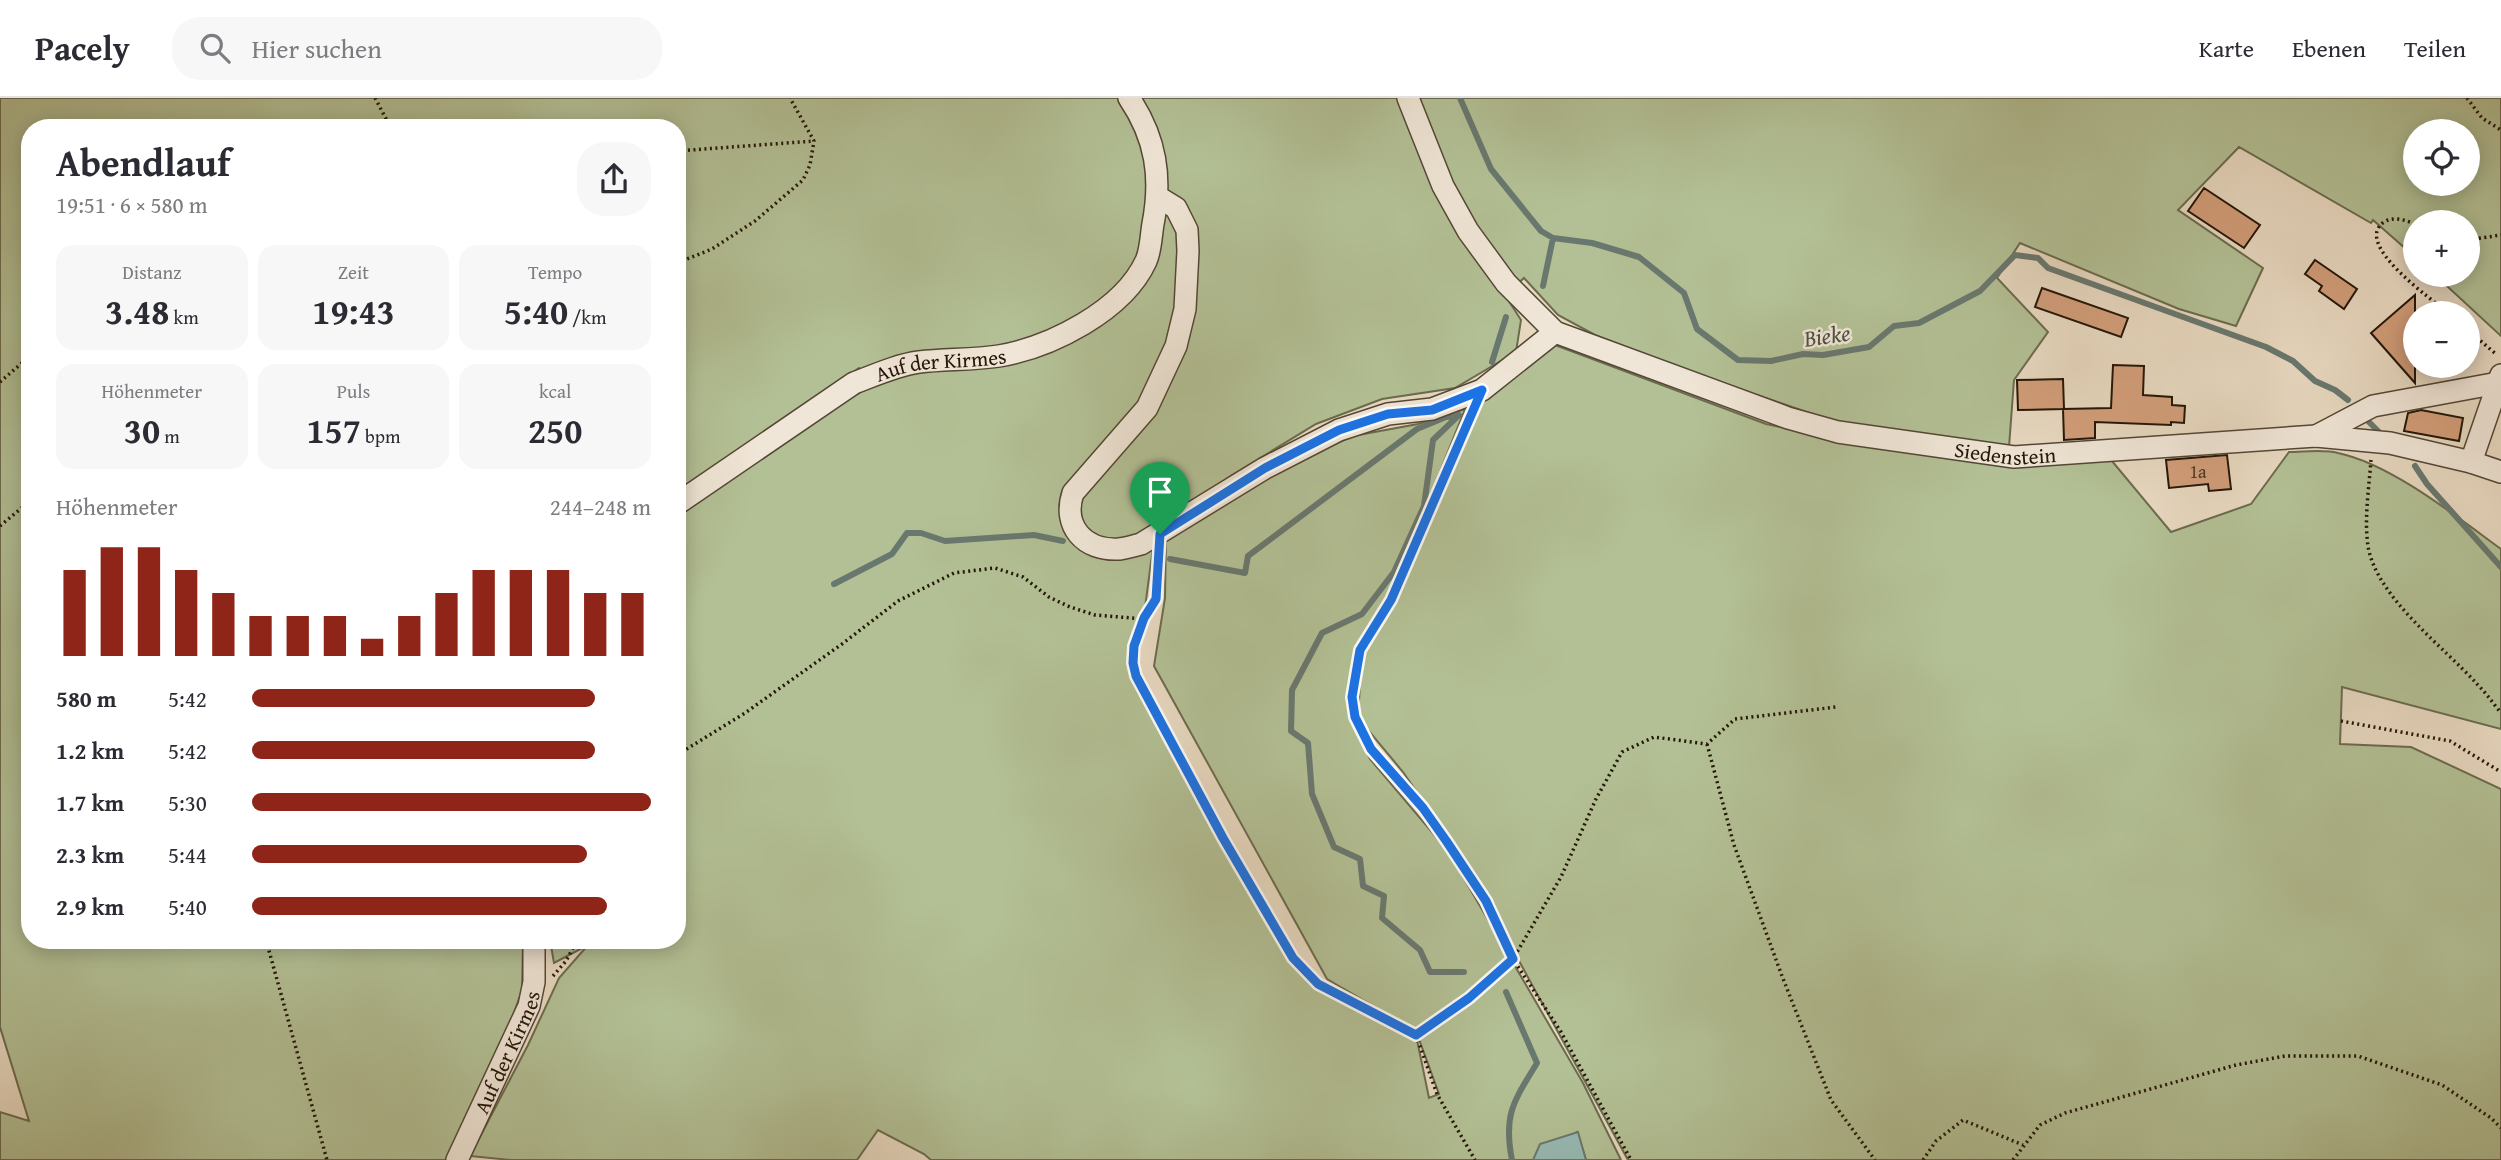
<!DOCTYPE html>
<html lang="de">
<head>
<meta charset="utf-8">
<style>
	:root { --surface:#fff; --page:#f7f7f7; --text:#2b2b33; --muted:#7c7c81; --line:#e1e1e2; --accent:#8f2418 }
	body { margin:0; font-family:"Gentium Book Plus",serif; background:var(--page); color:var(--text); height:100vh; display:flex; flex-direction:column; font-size:26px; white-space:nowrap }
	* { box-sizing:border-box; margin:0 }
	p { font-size:23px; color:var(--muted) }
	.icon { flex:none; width:38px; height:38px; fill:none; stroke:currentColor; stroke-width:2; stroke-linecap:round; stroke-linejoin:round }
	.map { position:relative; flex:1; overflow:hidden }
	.sheet { position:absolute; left:21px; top:21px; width:665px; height:830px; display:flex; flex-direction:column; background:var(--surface); border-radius:28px; box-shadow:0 4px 18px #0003 }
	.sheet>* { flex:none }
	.controls { position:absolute; left:2403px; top:21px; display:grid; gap:14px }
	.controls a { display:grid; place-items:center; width:77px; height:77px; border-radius:50%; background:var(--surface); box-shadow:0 4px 18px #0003; font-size:35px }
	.pin { position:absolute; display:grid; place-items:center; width:60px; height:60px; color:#fff; margin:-72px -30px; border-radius:50% 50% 50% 0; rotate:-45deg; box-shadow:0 0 7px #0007 }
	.pin .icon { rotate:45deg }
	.round { display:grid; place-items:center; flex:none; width:74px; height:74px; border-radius:28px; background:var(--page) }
	.headline { display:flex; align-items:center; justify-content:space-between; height:119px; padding:0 35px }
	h1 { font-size:38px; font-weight:700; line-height:52px }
	.stats { display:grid; grid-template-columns:repeat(3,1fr); gap:10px; height:119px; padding:7px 35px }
	.stats div { display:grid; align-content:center; border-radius:18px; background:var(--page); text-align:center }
	.stats b { font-size:35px; font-weight:700 }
	.stats small { font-size:19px; font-weight:400 }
	.stats p { font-size:19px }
	.chart { height:196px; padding:14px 35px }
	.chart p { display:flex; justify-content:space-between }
	.chart svg { width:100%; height:126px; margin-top:7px; stroke:var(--accent); stroke-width:6 }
	ul { padding:0 35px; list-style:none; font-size:23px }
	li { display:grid; grid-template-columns:112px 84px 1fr; align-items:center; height:52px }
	li i { height:18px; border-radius:9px; background:var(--accent) }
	header { display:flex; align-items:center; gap:42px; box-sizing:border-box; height:98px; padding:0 35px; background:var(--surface); border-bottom:2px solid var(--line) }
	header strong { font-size:33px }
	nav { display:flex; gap:38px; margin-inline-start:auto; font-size:24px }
	.search { width:490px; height:63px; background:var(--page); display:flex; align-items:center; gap:18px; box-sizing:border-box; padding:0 24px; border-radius:28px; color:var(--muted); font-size:26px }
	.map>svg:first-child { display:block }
	.green { fill:#b3c095; stroke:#6b6b4e; stroke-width:2; fill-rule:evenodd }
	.water { fill:#97bab3; stroke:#69786f; stroke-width:2 }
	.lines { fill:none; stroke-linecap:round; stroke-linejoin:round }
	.stream { stroke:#69786f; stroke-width:6 }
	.building { fill:#d29e7a; stroke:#231608; stroke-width:2 }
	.street-casing { stroke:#544736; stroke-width:24 }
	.path { stroke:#231608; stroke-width:3.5; stroke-dasharray:2 3.5; stroke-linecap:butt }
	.street { stroke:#f0e6d7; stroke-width:21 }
	.route-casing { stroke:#fff; stroke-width:14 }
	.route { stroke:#1a73e8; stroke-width:9 }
	.labels { text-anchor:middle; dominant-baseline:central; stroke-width:5; stroke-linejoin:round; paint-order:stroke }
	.number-label { font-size:18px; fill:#4f3824 }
	.street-label { font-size:21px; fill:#231608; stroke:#f0e6d7 }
	.water-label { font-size:23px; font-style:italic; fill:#4c4f44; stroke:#f0e6d7 }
</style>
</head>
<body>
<header>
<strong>Pacely</strong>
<div class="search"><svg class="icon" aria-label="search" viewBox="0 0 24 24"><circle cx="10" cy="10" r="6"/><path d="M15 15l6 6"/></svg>Hier suchen</div>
<nav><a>Karte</a><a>Ebenen</a><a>Teilen</a></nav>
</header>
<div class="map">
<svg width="2501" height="1062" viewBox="0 0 2501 1062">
	<rect width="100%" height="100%" fill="#e8d9c1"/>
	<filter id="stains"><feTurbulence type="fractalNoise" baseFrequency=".00286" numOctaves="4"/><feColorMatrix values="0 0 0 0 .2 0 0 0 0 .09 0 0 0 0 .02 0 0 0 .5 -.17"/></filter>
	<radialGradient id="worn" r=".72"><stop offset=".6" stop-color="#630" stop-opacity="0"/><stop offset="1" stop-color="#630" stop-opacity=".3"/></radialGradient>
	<path class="green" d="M0,0H2501V238L2435,177H2468V124H2415V159L2373,122L2371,125L2239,49L2178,112L2263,170L2236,228L2179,211L2020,145L1997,180L2048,234L2014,282L2009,349L1844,327L1671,267L1595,237L1558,217L1524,180L1505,197L1521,222L1516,254L1455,290L1382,301L1316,326L1229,379L1155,434L1136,578L1223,740L1293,860L1318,886L1416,937L1429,1000L1439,996L1416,933L1327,881L1154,568L1165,500L1166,441L1267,376L1353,338L1418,326L1465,311L1390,499L1356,552L1348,588L1352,621L1370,661L1448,753L1583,985L1621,1062H1586L1577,1034L1533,1062H931L924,1056L878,1032L857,1062H511L470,1058L528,947L559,880L588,847L554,865L550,842H677V418L829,312L877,285L859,270L677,394V30H30V842H523V846L522,892L501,952L446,1062H0V1014L29,1023L0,929ZM2415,33H2468V86H2415Z
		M1555,247L1766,326L1838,341L2112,363L2171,434L2251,406L2289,354C2304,354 2323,351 2338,355C2391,366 2457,419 2501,451V631L2342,589L2340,646L2411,649L2501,691V1062H1628L1518,861L1494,806L1403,674L1358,620L1362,552L1394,503L1487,295Z"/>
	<path class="water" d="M1578,1034L1586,1062H1533L1540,1046Z"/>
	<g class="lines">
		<path class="stream" d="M1460,0L1491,71L1541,133L1553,140L1592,145L1639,159L1684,195L1697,231L1738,262L1771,263L1803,256L1823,257L1869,249L1894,228L1919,225L1980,193L2015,157L2038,160L2048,170L2266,249L2293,263L2315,283L2335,292L2348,302
			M1543,188L1553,140
			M1492,264L1506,219
			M1459,317L1433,342L1424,408L1394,474L1362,516L1322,535L1292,592L1291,633L1308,645L1312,696L1334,749L1360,761L1363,788L1384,798L1382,820L1420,852L1430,874H1464
			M2365,320L2383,338
			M2415,368L2427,386L2501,469
			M1170,461L1245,475L1248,458L1417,331L1446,319L1458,318
			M834,486L892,456L907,435H921L945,443L1034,437L1063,443
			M1506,894L1537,965C1514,1003 1503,1016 1512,1062"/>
	</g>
	<path class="building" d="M2204,90L2260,127L2244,150L2188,113Z
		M2315,162L2357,191L2344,211L2319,193L2322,188L2305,176Z
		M2042,190L2128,220L2121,239L2035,209Z
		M2415,197V285L2371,235Z
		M2113,267L2144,268L2143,297L2172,299V307L2185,308L2184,325L2171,324V327L2095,324V340L2064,342L2063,311L2111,310Z
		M2063,281L2064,311L2018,312L2017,282Z
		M2421,312L2463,320L2459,343L2404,333L2408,315Z
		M2227,357L2231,391L2209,393L2208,386L2169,390L2166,362Z"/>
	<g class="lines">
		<g class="street-casing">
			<g id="street">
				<path id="s1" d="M1408,0L1443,88L1468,133L1506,185L1555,234L1788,320L1838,334L2014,359L2316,338L2390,345L2471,364L2501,374"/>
				<path d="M1158,99L1176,110L1187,132L1188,153L1185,211L1176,248L1147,310L1073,395C1062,428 1084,453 1119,451C1126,450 1134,448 1141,446L1265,370L1339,332L1388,316L1432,311L1482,292L1555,234"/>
				<path d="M2316,338L2373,308L2498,285"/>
				<path d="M2471,364L2501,277"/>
				<path id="s2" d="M677,406L854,285C875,277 897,267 919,264C946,261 973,262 999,258C1051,249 1123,213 1146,163C1151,152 1151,137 1153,126C1162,79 1156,40 1129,0"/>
				<path id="s3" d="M457,1062L529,908L534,884V842"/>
			</g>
		</g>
		<path class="path" d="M375,0L391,30
			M2467,0L2482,20L2501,32
			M677,53L814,43
			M2415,126C2405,122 2394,118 2384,124C2352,146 2432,201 2448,215
			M2468,142L2501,137
			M677,165L712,151L755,123L803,82L810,67L814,43L790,0
			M2468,232L2497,257
			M0,284L30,258
			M1471,318L1391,502L1360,552L1352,599L1355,619L1371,651L1423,710L1486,803L1513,861L1561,934L1631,1062
			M2371,362C2369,390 2364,421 2368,448C2376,499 2444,549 2477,586C2486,595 2493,605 2501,615
			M0,428L30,403
			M1158,459L1156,501L1144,521L1134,548L1133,565L1136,578L1223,740L1293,860L1318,886L1416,937L1437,996L1475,1062
			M2341,623L2450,643L2501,674
			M1707,646L1734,747L1782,878L1831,1002L1875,1062
			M677,657L745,615L842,546L898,503L954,475L995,470L1023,479L1049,499L1070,509L1095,517L1144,521
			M266,842L327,1062
			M553,878L566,863L577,842
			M1416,937L1469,900L1513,861L1561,779L1596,701L1622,654L1654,639L1707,646L1735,621L1836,609
			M1923,1062L1936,1043L1963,1022L2023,1047
			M2013,1062L2040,1027L2065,1015L2236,967L2285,958H2358L2442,987L2491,1020L2501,1030"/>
		<use href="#street" class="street"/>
	</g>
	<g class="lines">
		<g class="route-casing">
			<path id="route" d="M1482,292L1391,502L1360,552L1352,599L1355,619L1371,651L1423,710L1447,744L1486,803L1513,861L1469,900L1416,937L1318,886L1293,860L1223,740L1136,578L1133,565L1134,548L1144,520L1156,501L1160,436L1265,370L1339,332L1388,316L1432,312Z"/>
		</g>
		<use href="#route" class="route"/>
	</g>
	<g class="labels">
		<g class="number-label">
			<text x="2198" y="373">1a</text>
		</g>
		<g class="street-label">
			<text stroke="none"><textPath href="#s2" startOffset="304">Auf der Kirmes</textPath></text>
			<text stroke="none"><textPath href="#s1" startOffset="749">Siedenstein</textPath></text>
			<text stroke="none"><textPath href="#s3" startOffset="119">Auf der Kirmes</textPath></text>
		</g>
		<g class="water-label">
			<text transform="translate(1827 237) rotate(-8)">Bieke</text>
		</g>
	</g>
	<rect width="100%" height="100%" filter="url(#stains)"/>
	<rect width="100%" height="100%" fill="url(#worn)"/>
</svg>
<div class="controls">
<a><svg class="icon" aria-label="locate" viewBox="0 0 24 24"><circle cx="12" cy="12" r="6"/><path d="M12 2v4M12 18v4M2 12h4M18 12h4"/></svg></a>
<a>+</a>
<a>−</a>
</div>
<div class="pin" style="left:1160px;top:436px;background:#1e9e55"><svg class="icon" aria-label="arrive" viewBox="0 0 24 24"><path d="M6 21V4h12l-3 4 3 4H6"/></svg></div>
<section class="sheet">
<div class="headline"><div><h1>Abendlauf</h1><p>19:51 · 6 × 580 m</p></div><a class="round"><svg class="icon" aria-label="share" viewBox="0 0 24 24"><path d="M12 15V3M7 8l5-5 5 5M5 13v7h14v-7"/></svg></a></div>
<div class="stats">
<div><p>Distanz</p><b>3.48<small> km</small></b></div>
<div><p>Zeit</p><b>19:43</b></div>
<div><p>Tempo</p><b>5:40<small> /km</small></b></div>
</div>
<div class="stats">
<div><p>Höhenmeter</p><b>30<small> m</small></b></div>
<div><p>Puls</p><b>157<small> bpm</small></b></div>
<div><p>kcal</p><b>250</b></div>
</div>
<div class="chart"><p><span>Höhenmeter</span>244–248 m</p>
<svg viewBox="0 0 160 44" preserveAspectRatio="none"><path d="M5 44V14M15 44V6M25 44V6M35 44V14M45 44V22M55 44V30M65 44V30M75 44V30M85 44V38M95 44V30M105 44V22M115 44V14M125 44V14M135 44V14M145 44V22M155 44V22"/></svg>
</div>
<ul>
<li><b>580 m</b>5:42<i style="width:86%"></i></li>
<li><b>1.2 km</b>5:42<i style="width:86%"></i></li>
<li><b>1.7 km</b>5:30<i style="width:100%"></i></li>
<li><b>2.3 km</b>5:44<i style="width:84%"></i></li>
<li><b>2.9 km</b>5:40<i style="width:89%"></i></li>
</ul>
</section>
</div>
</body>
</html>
